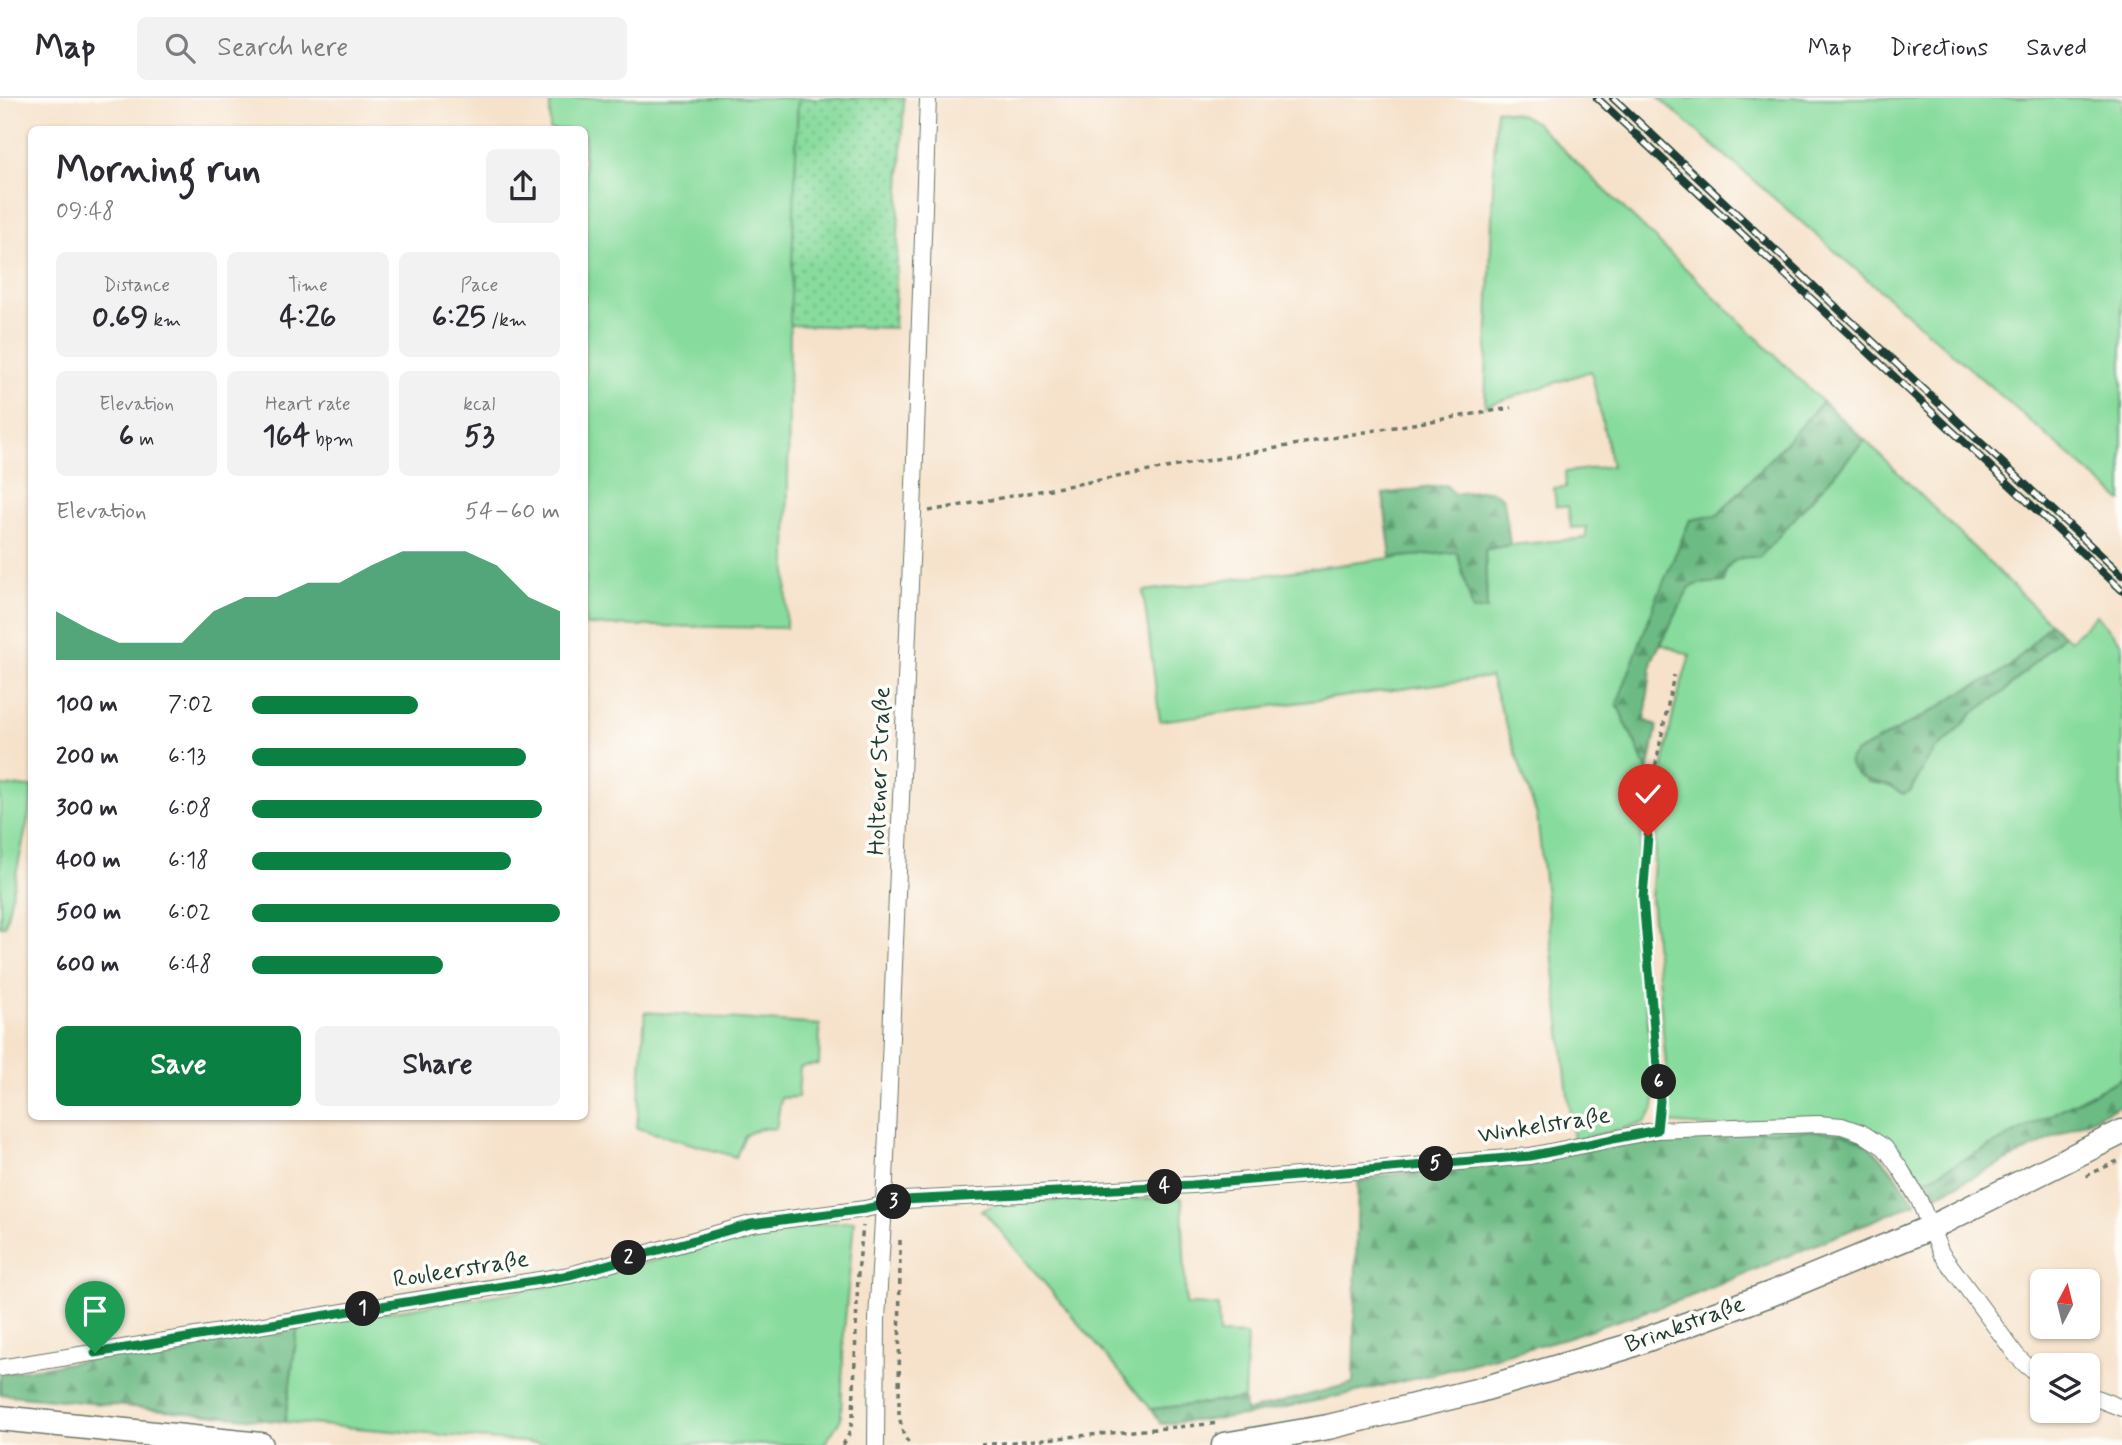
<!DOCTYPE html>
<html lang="en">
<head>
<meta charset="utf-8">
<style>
	:root { --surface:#fff; --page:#f2f2f3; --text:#2b2b33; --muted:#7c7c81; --line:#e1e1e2; --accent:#0b8043 }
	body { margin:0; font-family:Mynerve,sans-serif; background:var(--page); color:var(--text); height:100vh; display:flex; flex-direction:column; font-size:26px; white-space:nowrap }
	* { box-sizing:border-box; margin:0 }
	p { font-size:23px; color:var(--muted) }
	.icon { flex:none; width:38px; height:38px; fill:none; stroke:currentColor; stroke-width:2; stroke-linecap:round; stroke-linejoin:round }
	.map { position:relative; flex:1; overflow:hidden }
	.side { position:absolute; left:28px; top:28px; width:560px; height:994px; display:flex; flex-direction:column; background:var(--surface); border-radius:10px; box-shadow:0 2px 5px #0004 }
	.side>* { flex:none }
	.needle { width:46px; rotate:7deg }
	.buttons { position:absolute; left:2030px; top:1171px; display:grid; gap:14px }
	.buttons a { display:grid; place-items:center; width:70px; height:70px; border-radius:10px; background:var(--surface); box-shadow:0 2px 5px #0004; font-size:35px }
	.pin { position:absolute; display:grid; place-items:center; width:60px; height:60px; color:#fff; margin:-72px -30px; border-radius:50% 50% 50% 0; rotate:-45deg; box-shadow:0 0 7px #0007 }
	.pin .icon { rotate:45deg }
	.km { position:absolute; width:35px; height:35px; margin:-18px; border-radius:50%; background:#222; color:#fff; font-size:19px; line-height:35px; text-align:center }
	.round { display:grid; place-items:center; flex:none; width:74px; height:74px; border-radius:10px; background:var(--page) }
	.overview { display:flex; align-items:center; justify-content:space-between; height:119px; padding:0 28px }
	h1 { font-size:38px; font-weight:800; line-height:52px }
	.figures { display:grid; grid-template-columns:repeat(3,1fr); gap:10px; height:119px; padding:7px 28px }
	.figures div { display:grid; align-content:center; border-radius:10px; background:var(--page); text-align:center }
	.figures b { font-size:30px; font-weight:800 }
	.figures small { font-size:19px; font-weight:400 }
	.figures p { font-size:19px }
	.chart { height:196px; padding:14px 28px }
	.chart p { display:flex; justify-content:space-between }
	.chart svg { width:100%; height:126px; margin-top:7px; fill:var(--accent); opacity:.7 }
	.primary-button { display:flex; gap:14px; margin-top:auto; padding:14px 28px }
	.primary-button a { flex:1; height:80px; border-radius:10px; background:var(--accent); color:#fff; font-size:28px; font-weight:800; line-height:80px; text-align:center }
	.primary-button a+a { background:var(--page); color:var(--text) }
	ul { padding:0 28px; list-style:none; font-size:23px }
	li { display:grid; grid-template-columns:112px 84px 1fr; align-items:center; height:52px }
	li i { height:18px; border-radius:9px; background:var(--accent) }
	header { display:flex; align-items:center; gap:42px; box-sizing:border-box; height:98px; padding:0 35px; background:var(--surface); border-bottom:2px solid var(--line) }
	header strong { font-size:33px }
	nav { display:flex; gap:38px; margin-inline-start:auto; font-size:24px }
	.search { width:490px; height:63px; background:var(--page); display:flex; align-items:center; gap:18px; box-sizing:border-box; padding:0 24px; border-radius:10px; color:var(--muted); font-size:26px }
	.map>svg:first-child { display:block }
	.green { fill:#87db9c; stroke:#538c68; stroke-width:2 }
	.forest { fill:url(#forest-firs); stroke:#467c5c; stroke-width:2 }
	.garden { fill:url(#garden-dots); stroke:#538c68; stroke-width:2 }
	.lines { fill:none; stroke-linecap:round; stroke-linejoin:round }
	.street-casing { stroke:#6a7769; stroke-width:18 }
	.primary-casing { stroke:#6a7769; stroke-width:27 }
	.path { stroke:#6a7769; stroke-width:3.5; stroke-dasharray:5 5; stroke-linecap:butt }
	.street { stroke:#fff; stroke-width:16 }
	.primary { stroke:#fff; stroke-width:24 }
	.rail-casing { stroke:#1f3d34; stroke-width:8 }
	.rail { stroke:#fdfcf7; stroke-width:5; stroke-dasharray:16; stroke-linecap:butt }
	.route-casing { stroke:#fff; stroke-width:14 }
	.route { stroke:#0b8043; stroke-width:9 }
	.labels { text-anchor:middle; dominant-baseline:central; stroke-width:7; stroke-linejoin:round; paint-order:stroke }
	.street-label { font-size:24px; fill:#1f3d34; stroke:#fdfcf7 }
</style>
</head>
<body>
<header>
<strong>Map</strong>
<div class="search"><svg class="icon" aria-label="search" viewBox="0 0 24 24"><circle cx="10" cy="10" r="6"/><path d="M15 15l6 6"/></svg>Search here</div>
<nav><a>Map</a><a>Directions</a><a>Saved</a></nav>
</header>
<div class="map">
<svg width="2122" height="1347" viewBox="0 0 2122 1347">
	<defs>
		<pattern id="forest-firs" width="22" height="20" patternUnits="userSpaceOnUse" patternTransform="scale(1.75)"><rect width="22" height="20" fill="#6dbb84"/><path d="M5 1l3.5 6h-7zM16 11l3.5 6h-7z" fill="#59996d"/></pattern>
		<pattern id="garden-dots" width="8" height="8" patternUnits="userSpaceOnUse" patternTransform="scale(1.75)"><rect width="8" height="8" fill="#87db9c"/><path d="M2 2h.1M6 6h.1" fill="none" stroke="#6eb380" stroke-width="1.8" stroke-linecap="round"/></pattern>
	</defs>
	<rect width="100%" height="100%" fill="#fdfcf7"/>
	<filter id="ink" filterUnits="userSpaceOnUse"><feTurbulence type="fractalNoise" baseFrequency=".0143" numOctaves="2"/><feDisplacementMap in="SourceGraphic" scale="14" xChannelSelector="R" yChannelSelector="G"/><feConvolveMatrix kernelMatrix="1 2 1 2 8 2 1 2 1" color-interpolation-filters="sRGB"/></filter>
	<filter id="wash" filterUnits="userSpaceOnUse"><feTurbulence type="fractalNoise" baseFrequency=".00686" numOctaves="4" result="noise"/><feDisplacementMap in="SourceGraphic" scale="28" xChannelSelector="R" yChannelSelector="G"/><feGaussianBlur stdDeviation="1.57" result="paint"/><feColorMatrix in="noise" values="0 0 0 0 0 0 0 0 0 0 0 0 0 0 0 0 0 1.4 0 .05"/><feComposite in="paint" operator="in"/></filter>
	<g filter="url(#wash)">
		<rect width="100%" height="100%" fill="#f6e2cb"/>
		<path class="green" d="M550,0H798L790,227L786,530L585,527L584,32H550Z
			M1659,0H2122V404V403Z
			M1496,11L1522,17L1536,25L1823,304L1718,417L1617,606L1648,674L1641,729L1638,801L1641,855L1655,997L1654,1011L1644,1025L1573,1043L1537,718L1490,579L1160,623L1143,493L1391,460L1458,454L1473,513L1487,510L1485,451L1510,447L1586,440V429L1571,430L1568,408H1556L1554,390L1566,389L1565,374L1612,368L1591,273L1485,308Z
			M1865,342L2050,525C2036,540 2023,558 2008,570C1987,586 1959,591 1940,609L1855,655L1868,684L1887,687L1904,696L1935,652L1951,639L1973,615L2004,594L2063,537L2070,543L2096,517L2122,546V980L1923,1083L1885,1043L1667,1025L1666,968L1651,800L1662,674L1674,611L1690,557L1661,546L1689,490L1698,486L1723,483C1725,462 1741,457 1759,459Z
			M0,688L32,689L31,707L5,828H0Z
			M645,914L820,927L819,966L800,969L798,999L781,1000L776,1031L761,1030L745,1037L736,1059L637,1030Z
			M1182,1100L1186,1207L1218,1208L1219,1236L1247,1237L1244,1301L1151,1311L986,1116L981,1113L1000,1104Z
			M854,1123L844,1234L841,1321L824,1347L548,1346L285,1324L298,1228L565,1186L724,1144L822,1126Z"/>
		<path class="forest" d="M1823,304L1865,342L1759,460C1741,457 1724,462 1724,484L1698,486L1689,490L1652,562L1645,622L1657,628L1648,674L1617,606L1657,499L1690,422L1718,417Z
			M1446,387L1454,396C1470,394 1495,387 1504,402L1510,447L1485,452L1487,511L1473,513L1457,454L1391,460L1383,396Z
			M2050,525L2063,537L2004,594L1973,615L1951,639L1935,652L1925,667L1911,693L1904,696C1898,694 1895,691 1889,688C1873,681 1851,684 1849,661L1855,655L1940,609C1959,591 1987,586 2008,570C2023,558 2036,540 2050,525Z
			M2122,980V1006L1935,1098L1923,1083Z
			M1805,1032C1818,1033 1832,1033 1844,1036C1878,1045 1896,1079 1916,1105L1689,1199L1565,1240L1430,1277L1348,1296L1244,1318L1161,1326L1151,1311L1244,1301L1245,1314L1353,1285L1358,1084L1387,1077L1674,1036Z
			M298,1228L285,1324L0,1296V1276Z"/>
		<path class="garden" d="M798,0H904L894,230L790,227Z"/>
	</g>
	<g filter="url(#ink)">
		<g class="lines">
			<g class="street-casing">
				<path id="street" d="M0,1270L570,1177L751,1126L865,1111L904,1102L1192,1087L1530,1058L1657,1032L1818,1026L1842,1028L1862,1035L1885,1050L1901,1072L1919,1102L1941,1155L2017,1258L2027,1268L2042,1279
					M2088,1297L2122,1310
					M876,1347L877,1221L884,1106L913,415L928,0"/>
			</g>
			<g class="primary-casing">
				<path id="primary" d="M0,1320L261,1347
					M1224,1347L1328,1329L1476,1293L1623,1250L1773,1195L1930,1130L2122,1034"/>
			</g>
			<path class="path" d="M929,413L1376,332L1511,310
				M1659,1016L1660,1003L1643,801L1654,675L1674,577
				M2086,1078L2122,1061
				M900,1142L899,1318L904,1339L911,1347
				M843,1347L849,1336L853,1319L858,1175L863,1128
				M981,1347L1220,1325"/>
			<use href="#street" class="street"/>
			<use href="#primary" class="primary"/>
			<g class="rail-casing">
				<path id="rail" d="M1597,0L2122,492
					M1613,0L2122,477"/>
			</g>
			<use href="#rail" class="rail"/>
		</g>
	</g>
	<g class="lines" filter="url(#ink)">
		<g class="route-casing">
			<path id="route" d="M95,1255L570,1177L751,1126L865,1111L904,1102L1192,1087L1530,1058L1657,1032L1660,1003L1643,800L1648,738"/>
		</g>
		<use href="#route" class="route"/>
	</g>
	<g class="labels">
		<g class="street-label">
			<text transform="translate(880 673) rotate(-88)">Holtener Straße</text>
			<text transform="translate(1544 1028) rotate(-9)">Winkelstraße</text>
			<text transform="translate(461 1172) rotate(-9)">Rouleerstraße</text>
			<text transform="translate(1685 1227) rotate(-20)">Brinkstraße</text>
		</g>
	</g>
</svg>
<div class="buttons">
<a><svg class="needle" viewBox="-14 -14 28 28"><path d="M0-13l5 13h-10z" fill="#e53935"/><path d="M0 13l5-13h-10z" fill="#7c7c81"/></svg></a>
<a><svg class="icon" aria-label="layers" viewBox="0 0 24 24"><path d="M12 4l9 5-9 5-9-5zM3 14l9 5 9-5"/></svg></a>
</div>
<div class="pin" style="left:95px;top:1255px;background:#1e9e55"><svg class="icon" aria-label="arrive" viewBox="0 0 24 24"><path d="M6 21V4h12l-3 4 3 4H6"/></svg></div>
<div class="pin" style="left:1648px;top:738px;background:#d93025"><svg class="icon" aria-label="check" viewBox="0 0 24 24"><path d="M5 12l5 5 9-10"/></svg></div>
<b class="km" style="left:363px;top:1211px">1</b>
<b class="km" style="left:629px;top:1160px">2</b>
<b class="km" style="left:894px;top:1104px">3</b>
<b class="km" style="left:1165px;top:1089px">4</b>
<b class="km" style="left:1436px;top:1066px">5</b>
<b class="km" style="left:1659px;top:984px">6</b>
<section class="side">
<div class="overview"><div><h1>Morning run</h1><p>09:48</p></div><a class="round"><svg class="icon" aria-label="share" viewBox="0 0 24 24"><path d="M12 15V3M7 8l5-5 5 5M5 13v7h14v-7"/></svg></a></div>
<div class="figures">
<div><p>Distance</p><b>0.69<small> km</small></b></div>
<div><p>Time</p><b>4:26</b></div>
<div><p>Pace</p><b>6:25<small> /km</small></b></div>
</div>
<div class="figures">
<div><p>Elevation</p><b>6<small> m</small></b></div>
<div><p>Heart rate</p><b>164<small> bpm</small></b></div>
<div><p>kcal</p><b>53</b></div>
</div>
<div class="chart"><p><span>Elevation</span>54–60 m</p>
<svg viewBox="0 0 160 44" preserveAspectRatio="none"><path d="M0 44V27L10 33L20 38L30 38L40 38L50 27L60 22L70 22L80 17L90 17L100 11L110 6L120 6L130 6L140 11L150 22L160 27V44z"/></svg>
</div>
<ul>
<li><b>100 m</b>7:02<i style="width:54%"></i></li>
<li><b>200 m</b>6:13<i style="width:89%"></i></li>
<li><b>300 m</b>6:08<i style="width:94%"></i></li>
<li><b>400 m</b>6:18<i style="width:84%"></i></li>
<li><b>500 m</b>6:02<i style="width:100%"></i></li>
<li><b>600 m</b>6:48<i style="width:62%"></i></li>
</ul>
<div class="primary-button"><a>Save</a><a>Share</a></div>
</section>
</div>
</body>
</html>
